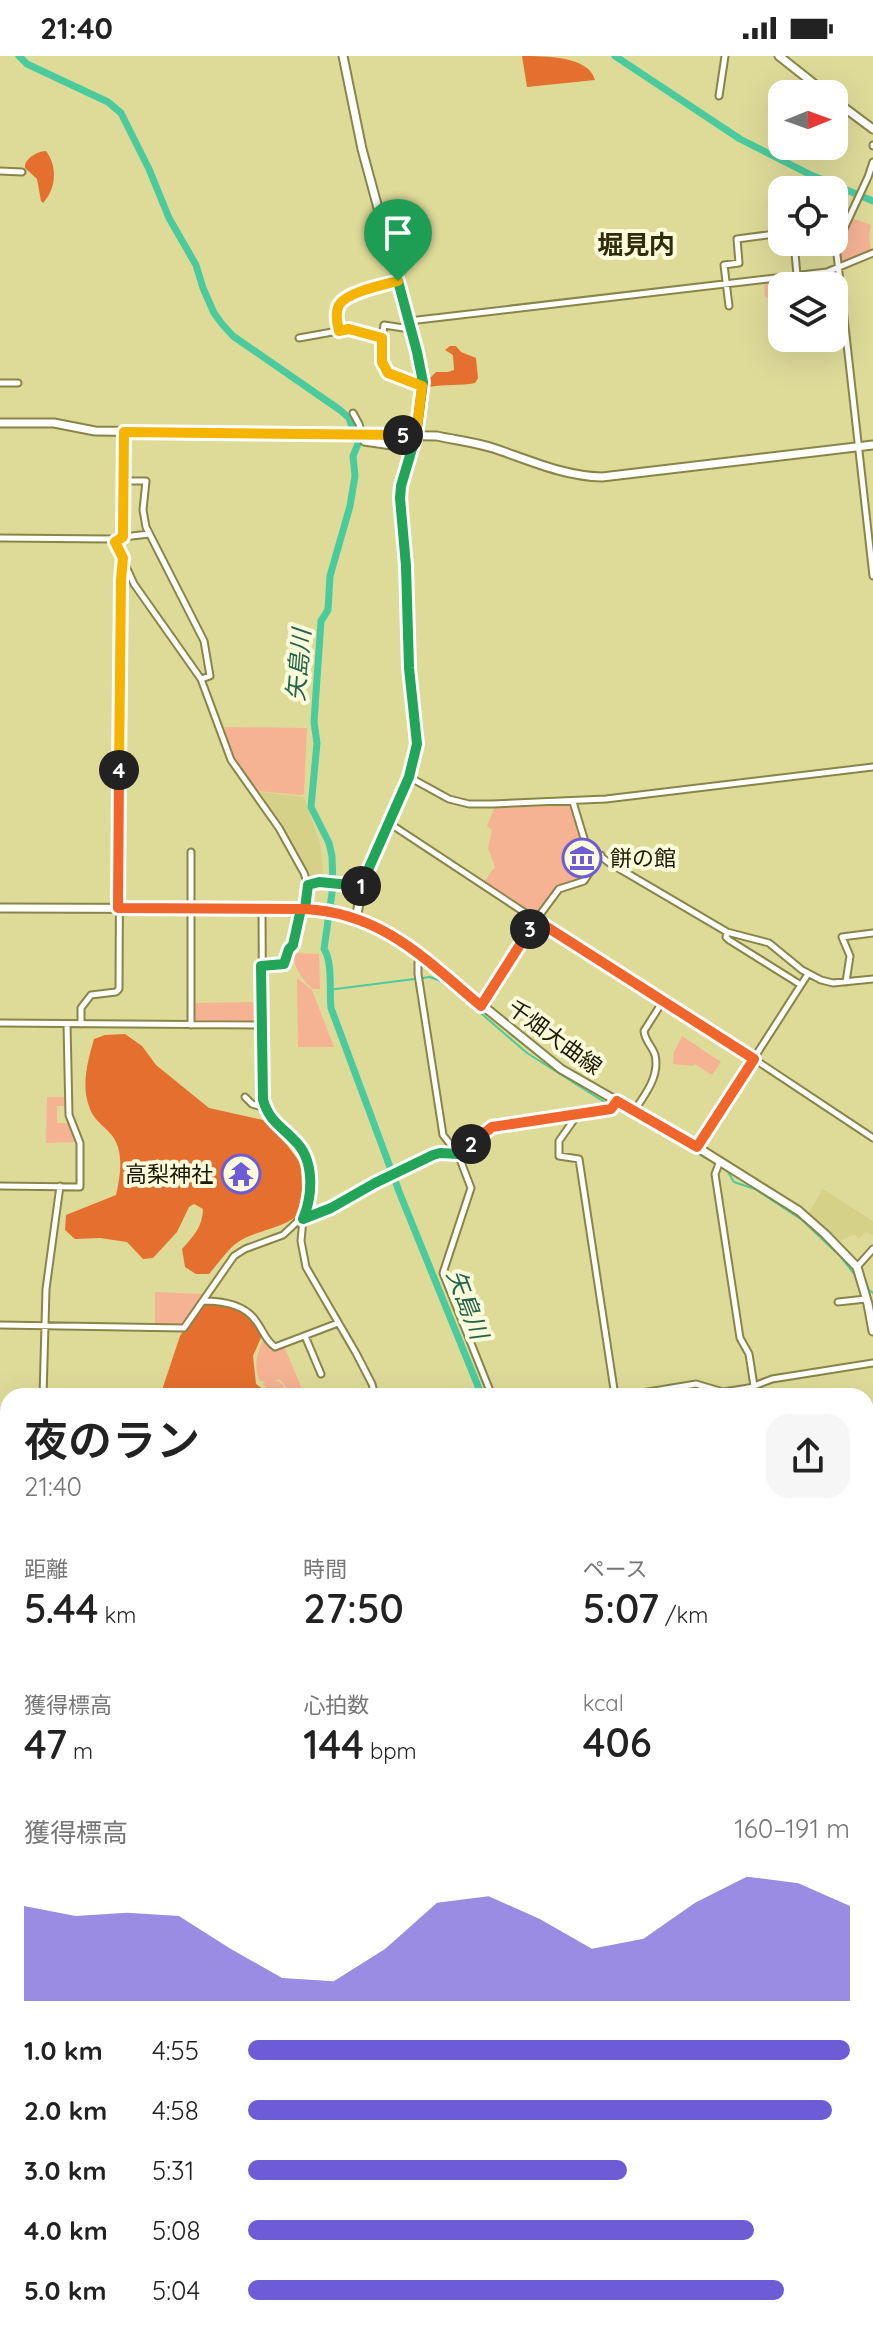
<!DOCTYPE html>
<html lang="ja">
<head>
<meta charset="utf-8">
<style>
	:root { --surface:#fff; --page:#f6f6f6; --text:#222; --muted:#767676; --accent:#6e5cd6 }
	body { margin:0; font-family:Quicksand,"Noto Sans JP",sans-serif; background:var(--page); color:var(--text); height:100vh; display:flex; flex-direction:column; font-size:30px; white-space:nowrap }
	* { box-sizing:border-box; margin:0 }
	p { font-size:26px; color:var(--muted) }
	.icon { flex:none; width:44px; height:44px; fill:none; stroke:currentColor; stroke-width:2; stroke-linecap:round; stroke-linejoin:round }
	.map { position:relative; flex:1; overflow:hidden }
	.panel { position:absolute; left:0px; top:1332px; width:874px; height:948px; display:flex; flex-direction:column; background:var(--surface); border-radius:24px 24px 0 0; box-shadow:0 8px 32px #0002 }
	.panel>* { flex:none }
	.needle { width:52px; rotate:89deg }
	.fabs { position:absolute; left:768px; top:24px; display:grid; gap:16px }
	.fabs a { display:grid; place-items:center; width:80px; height:80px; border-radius:16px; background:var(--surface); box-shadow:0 8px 32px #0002; font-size:40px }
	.pin { position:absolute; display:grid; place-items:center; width:68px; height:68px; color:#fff; margin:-82px -34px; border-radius:50% 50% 50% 0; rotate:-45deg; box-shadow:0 0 8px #0007 }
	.pin .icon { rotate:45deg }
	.km { position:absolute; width:40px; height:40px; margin:-20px; border-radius:50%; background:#222; color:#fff; font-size:22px; line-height:40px; text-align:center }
	.round { display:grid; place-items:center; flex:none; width:84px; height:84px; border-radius:24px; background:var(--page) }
	.head { display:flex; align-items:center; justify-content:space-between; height:136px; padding:0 24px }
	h1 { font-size:44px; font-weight:600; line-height:60px }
	.metrics { display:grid; grid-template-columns:repeat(3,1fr); gap:12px; height:136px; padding:8px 24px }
	.metrics div { display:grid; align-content:center }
	.metrics b { font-size:40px; font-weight:600 }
	.metrics small { font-size:22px; font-weight:400 }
	.metrics p { font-size:22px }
	.chart { height:224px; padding:16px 24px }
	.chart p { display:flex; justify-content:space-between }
	.chart svg { width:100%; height:144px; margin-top:8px; fill:var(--accent); opacity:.7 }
	ul { padding:0 24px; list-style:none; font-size:26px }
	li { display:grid; grid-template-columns:128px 96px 1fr; align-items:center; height:60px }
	li i { height:20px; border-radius:10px; background:var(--accent) }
	.status { display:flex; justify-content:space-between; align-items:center; height:56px; padding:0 40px; background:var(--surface); direction:ltr }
	.status svg { height:22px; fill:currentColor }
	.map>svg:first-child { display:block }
	.built { fill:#d5d188 }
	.green { fill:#f5b394 }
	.forest { fill:#e56f2f }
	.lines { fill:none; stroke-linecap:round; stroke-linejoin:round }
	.stream { stroke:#4bcb9d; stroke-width:2 }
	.river { stroke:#4bcb9d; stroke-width:7 }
	.street-casing { stroke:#888546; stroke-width:9 }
	.secondary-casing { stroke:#888546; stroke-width:11 }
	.primary-casing { stroke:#888546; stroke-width:12 }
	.street { stroke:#fff; stroke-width:5 }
	.secondary { stroke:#fff; stroke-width:7 }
	.primary { stroke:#fff; stroke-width:8 }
	.split-1-casing { stroke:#fff; stroke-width:16 }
	.split-2-casing { stroke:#fff; stroke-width:16 }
	.split-3-casing { stroke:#fff; stroke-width:16 }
	.split-4-casing { stroke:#fff; stroke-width:16 }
	.split-5-casing { stroke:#fff; stroke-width:16 }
	.split-6-casing { stroke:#fff; stroke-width:16 }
	.split-1 { stroke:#22a559; stroke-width:10 }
	.split-2 { stroke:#22a559; stroke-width:10 }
	.split-3 { stroke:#f0652b; stroke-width:10 }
	.split-4 { stroke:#f0652b; stroke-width:10 }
	.split-5 { stroke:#f5b400; stroke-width:10 }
	.split-6 { stroke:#f5b400; stroke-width:10 }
	.labels { text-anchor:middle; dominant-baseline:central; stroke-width:8; stroke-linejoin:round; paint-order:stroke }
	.poi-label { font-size:22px; fill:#1a1801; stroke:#fbfada; text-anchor:start }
	.street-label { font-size:22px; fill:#1a1801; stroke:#fbfada }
	.water-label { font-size:24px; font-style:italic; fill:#21634b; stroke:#fbfada }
	.quarter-label { font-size:26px; font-weight:bold; fill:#302d0c; stroke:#fbfada }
</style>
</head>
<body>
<div class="status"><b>21:40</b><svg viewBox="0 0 49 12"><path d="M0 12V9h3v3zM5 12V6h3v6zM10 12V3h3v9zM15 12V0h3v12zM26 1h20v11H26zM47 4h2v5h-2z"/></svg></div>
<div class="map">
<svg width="873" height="2280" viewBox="0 0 873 2280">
	<rect width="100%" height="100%" fill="#dedb99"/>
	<path class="built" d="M260,736L304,741L320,787L324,824L311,823Z
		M823,1133L873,1165V1179L866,1176L858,1183L855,1178L840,1185L808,1158Z"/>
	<path class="green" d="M852,162L871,169L869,180L871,196L840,208L839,188Z
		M800,222V230H782V270L774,271C775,259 779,247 765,241L764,225Z
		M224,671L307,672L304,738L300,739L258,735L232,701Z
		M573,749L584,789L597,799L583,822L557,831L537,860L484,826L495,811L488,792L492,774L487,770L495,751Z
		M294,897L319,898L320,933H313C302,924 293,911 294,897Z
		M297,922L312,934L334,991H298Z
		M259,946V967H192V947Z
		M682,980L721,1006L712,1019L695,1008L693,1010L673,1008L674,996Z
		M47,1041H64L66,1050H57V1067H69L75,1086L46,1087Z
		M155,1236L204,1238L191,1258L180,1269L155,1270Z
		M263,1284L273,1292L284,1290L305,1340H290L284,1328L279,1323L272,1325H278L283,1329L287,1340H268L265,1330L262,1328L266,1326L260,1325C253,1312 257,1297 263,1284Z
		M866,2106H873V2216L866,2215Z"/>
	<path class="forest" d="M522,0C545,0 589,0 595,24L527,31Z
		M46,95C58,111 56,133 43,147L41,145L37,123L25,112V109C27,101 39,95 46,95Z
		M450,290H456L461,296L476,302L478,322L475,327C460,330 445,328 430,331L427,329L429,323L436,316H448L454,314L453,299L445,294Z
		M125,978L142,990L156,1009L209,1052L263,1064L287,1089L301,1108L302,1133L298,1159C281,1174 252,1174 234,1189C227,1195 216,1210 209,1218H196L185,1211L182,1193C193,1181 203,1170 203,1153L194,1148L189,1151L177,1176L153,1202L143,1203L127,1186L100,1182L75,1183L65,1174L66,1159L116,1139C121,1117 125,1091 108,1075C100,1067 92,1061 89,1050C81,1029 88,1004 94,983L105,979Z
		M203,1245L243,1253L263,1277L253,1300L256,1328L267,1336L266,1340H160L180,1280Z"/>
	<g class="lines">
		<path class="stream" d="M328,934L430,921L446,927L527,997L609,1049
			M617,1053L715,1107
			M721,1110L728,1116L734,1126L755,1133L802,1164L840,1200L855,1219
			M863,1219L869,1234L873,1237
			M0,1413H8"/>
		<path class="river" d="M19,0L27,8L108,46L121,57L149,113L169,162L196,209L203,232L214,257L222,268L233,280L340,354L349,362L358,388L353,400L355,420L350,450L330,520L328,554L321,565L314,666L317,687L311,751L329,787L332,800L333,830L324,893C333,906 329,935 331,952L400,1138L482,1340
			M615,0L740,83L811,119L873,145
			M866,2002L873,2004"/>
		<g class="street-casing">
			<path id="street" d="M719,40L725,0
				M873,89V90
				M873,106L868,121L836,190L873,520
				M0,115L22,116
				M794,186L797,219
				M729,250L724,209L739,207L737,183L782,177
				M409,265L827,216L873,197
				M339,275C337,267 335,256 339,249C347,236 383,229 398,225
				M299,282L349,273L382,282V306L388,317L422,330
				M382,282L384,269L410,273
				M0,327H18
				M353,357L359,368L364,386L412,393
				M123,425H146L143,454L146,471L204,585L210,620L201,623
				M123,481L149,478
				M0,482L110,483L115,486
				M115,486L134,528L201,623L231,704L279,772L304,817L308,829L305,853
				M115,486L123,481L124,376
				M409,721L449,743L469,748H493L606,743L873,711
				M573,746L586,789L608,806L727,876L769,887L802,914L821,924L833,927L873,923
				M389,767L536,864L559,833L584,825L601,799
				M308,829L319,826L362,830
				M262,854L263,1044L271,1064L296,1085L305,1101L311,1141L303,1163L301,1185L306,1211L356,1297L372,1328L375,1340
				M727,876L726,881L729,884L801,929
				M423,901L418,906V918L443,1079L458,1098L471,1132L443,1217L492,1340
				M261,910L284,908L289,893L293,889L301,853
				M846,926L850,900L842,881L873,877
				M482,950L536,864L754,1003L873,1082
				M0,967L261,969
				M81,968V952L91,939L116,936L119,933L121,524L123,502
				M191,969V796
				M245,1041L252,1048L265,1052
				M634,1055C645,1039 660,1020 655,999C652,990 645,985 644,975L663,945
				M697,1091L808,918
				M720,1105L715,1118L740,1282L749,1298L754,1330
				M0,1130L80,1131V1087L69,1059L67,968
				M857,1211L873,1193
				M204,1245C222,1245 245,1249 256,1265C263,1274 265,1284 275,1291L338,1267
				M838,1246L866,1243
				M0,1269L184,1272L234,1200L245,1193L283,1179L299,1164L331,1152L375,1127L433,1099L440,1097L458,1098L492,1071L578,1058
				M305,1280L321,1318
				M747,1332L749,1340
				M43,1340L46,1233L60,1130
				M615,1340L579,1103L559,1100V1085L578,1058L611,1053L617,1045
				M624,1340L696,1328L723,1336L749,1332L772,1323L873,1307
				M0,1375H8
				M866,1455L873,1454
				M866,1628L873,1627
				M0,1686H8
				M866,1789L873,1788
				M0,1946L8,1945
				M866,2056L872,2102
				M0,2067L8,2065
				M0,2206H8
				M680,2272L681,2280"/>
		</g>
		<g class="secondary-casing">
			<path id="secondary" d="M343,0L362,93L417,296L423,326L421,343L416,379L401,430L400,442L406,510L409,612L417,688C411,735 381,775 365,818C360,832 360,847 356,862
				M779,0L827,38
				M834,44L873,73
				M0,367H54L95,375L437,380C455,384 474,386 493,392C529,404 563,420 602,421L873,389
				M0,852L305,853L323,854L356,862L403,885L561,1013L697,1091L799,1155L825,1178L857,1211L868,1248L873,1275"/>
		</g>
		<g class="primary-casing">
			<path id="primary" d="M0,1842L8,1859
				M46,2272V2280"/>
		</g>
		<use href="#street" class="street"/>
		<use href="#secondary" class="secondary"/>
		<use href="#primary" class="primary"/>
	</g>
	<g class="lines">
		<g class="split-1-casing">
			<path id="split-1" d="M361,830L409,721L417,688L409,612L406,510L400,442L401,430L416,379L423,326L417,296L398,225"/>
		</g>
		<g class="split-2-casing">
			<path id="split-2" d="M361,830L319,826L308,829L305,853H301L293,889L289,893L284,908L261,910L263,1044C270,1066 279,1068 294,1084C315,1103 313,1139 303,1163L331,1152L375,1127L433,1099L440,1097L458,1098L471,1088"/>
		</g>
		<g class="split-3-casing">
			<path id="split-3" d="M471,1088L492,1071L611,1053L617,1045L697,1091L754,1003L536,864L530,873"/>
		</g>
		<g class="split-4-casing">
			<path id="split-4" d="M119,714L118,852L305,853C382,857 425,903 481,950L530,873"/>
		</g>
		<g class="split-5-casing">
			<path id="split-5" d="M119,714L121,524L123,502L115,486L123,481L124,376L403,379"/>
		</g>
		<g class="split-6-casing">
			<path id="split-6" d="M398,225C383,229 347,236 339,249C335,256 337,267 339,275L349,273L382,282V306L388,317L422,330L416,379H403"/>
		</g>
		<use href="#split-1" class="split-1"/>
		<use href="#split-2" class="split-2"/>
		<use href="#split-3" class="split-3"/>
		<use href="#split-4" class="split-4"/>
		<use href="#split-5" class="split-5"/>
		<use href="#split-6" class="split-6"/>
	</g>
	<defs>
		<g id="museum-ring" transform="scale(2)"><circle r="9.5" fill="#fbfada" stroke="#6e5cd6" stroke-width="1.5"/><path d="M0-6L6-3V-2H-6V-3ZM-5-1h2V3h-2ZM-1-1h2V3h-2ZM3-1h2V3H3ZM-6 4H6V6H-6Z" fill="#6e5cd6"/></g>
		<g id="temple-ring" transform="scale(2)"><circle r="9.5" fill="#fbfada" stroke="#6e5cd6" stroke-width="1.5"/><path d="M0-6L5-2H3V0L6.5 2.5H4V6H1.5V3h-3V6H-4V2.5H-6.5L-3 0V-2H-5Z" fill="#6e5cd6"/></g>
	</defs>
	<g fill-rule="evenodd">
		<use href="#museum-ring" x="582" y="802"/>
		<use href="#temple-ring" x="241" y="1118"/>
	</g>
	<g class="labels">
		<g class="poi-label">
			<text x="610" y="802">餅の館</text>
			<text x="213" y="1118" text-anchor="end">高梨神社</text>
		</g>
		<g class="street-label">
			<text transform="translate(555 981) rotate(36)">千畑大曲線</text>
		</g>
		<g class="water-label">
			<text transform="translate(298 609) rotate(-85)">矢島川</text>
			<text transform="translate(468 1248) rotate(69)">矢島川</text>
		</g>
		<g class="quarter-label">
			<text x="636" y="188">堀見内</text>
		</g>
	</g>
</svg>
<div class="fabs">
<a><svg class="needle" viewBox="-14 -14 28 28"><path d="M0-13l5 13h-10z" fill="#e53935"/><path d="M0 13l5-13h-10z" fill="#767676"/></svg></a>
<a><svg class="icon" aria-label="locate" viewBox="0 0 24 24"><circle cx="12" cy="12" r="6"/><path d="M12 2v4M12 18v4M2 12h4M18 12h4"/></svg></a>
<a><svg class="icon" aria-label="layers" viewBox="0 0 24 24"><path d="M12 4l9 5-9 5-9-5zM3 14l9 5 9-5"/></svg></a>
</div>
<div class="pin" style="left:398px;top:225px;background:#1e9e55"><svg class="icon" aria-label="arrive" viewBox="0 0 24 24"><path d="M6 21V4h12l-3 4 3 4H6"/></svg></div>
<b class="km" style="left:361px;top:830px">1</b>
<b class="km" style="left:471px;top:1088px">2</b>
<b class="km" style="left:530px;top:873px">3</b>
<b class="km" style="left:119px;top:714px">4</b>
<b class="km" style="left:403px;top:379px">5</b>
<section class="panel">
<div class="head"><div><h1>夜のラン</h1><p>21:40</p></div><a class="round"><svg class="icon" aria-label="share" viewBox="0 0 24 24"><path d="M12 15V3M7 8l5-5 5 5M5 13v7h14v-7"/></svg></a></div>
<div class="metrics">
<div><p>距離</p><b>5.44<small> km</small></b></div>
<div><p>時間</p><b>27:50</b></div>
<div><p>ペース</p><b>5:07<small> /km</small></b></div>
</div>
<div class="metrics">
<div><p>獲得標高</p><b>47<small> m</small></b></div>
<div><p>心拍数</p><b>144<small> bpm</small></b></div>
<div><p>kcal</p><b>406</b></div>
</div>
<div class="chart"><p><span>獲得標高</span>160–191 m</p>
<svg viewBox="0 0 160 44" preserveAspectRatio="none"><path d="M0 44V15L10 18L20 17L30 18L40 28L50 37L60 38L70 28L80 14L90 12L100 19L110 28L120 25L130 14L140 6L150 8L160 15V44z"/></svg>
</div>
<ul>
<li><b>1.0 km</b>4:55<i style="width:100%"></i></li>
<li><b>2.0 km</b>4:58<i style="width:97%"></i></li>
<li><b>3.0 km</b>5:31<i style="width:63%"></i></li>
<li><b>4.0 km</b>5:08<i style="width:84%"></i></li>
<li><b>5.0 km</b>5:04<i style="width:89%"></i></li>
</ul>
</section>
</div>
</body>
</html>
